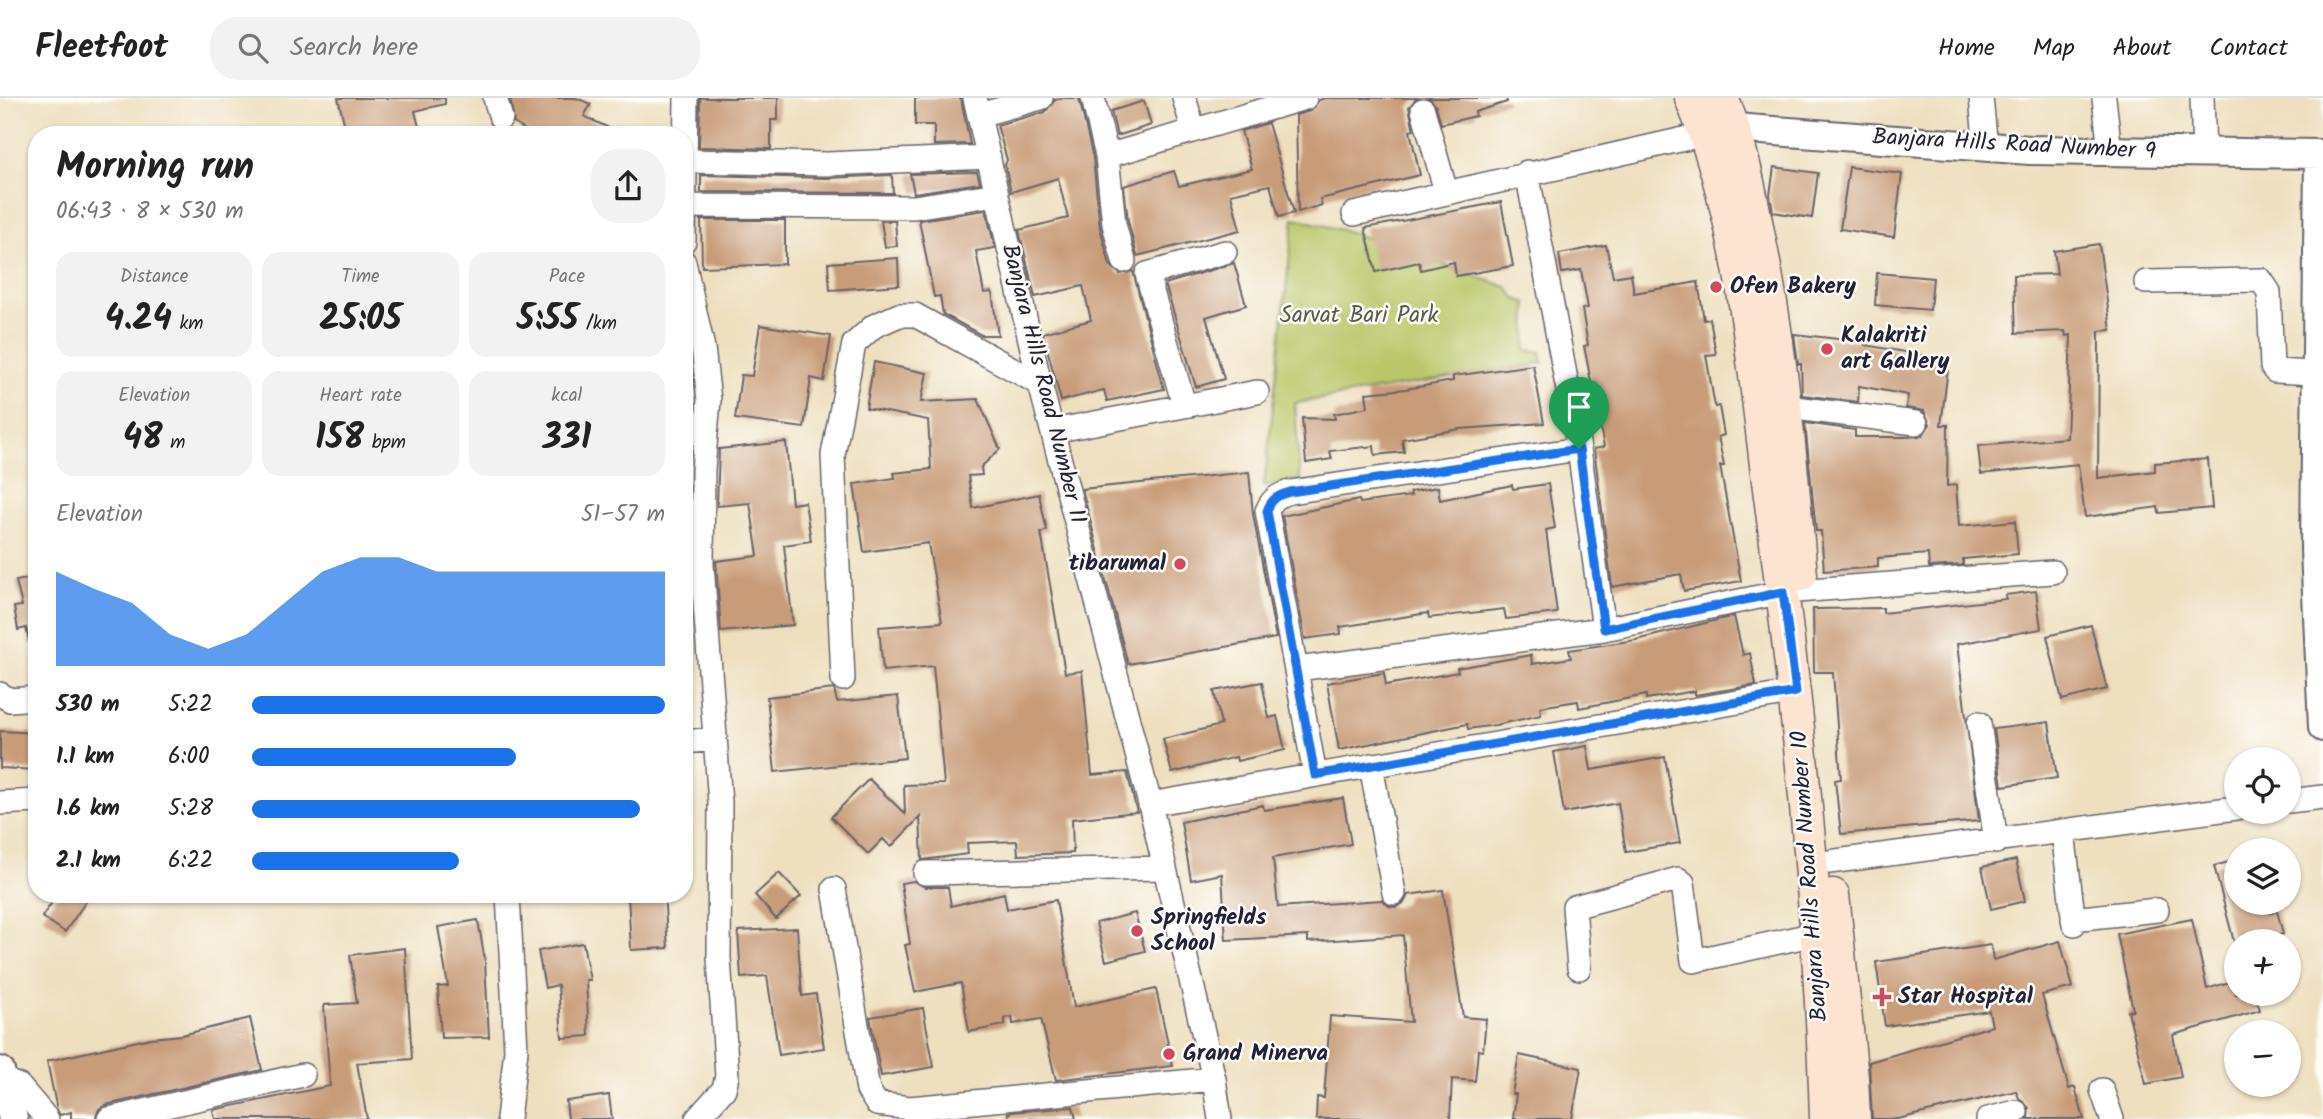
<!DOCTYPE html>
<html lang="en">
<head>
<meta charset="utf-8">
<style>
	:root { --surface:#fff; --page:#f2f2f2; --text:#222; --muted:#767676; --line:#e0e0e0; --accent:#1a73e8 }
	body { margin:0; font-family:Kalam,sans-serif; background:var(--page); color:var(--text); height:100vh; display:flex; flex-direction:column; font-size:26px; white-space:nowrap }
	* { box-sizing:border-box; margin:0 }
	p { font-size:23px; color:var(--muted) }
	.icon { flex:none; width:38px; height:38px; fill:none; stroke:currentColor; stroke-width:2; stroke-linecap:round; stroke-linejoin:round }
	.map { position:relative; flex:1; overflow:hidden }
	.details { position:absolute; left:28px; top:28px; width:665px; height:777px; display:flex; flex-direction:column; background:var(--surface); border-radius:28px; box-shadow:0 2px 5px #0004 }
	.details>* { flex:none }
	.buttons { position:absolute; left:2224px; top:649px; display:grid; gap:14px }
	.buttons a { display:grid; place-items:center; width:77px; height:77px; border-radius:50%; background:var(--surface); box-shadow:0 2px 5px #0004; font-size:35px }
	.pin { position:absolute; display:grid; place-items:center; width:60px; height:60px; color:#fff; margin:-72px -30px; border-radius:50% 50% 50% 0; rotate:-45deg; box-shadow:0 0 7px #0007 }
	.pin .icon { rotate:45deg }
	.round { display:grid; place-items:center; flex:none; width:74px; height:74px; border-radius:28px; background:var(--page) }
	.summary { display:flex; align-items:center; justify-content:space-between; height:119px; padding:0 28px }
	h1 { font-size:38px; font-weight:600; line-height:52px }
	.stats { display:grid; grid-template-columns:repeat(3,1fr); gap:10px; height:119px; padding:7px 28px }
	.stats div { display:grid; align-content:center; border-radius:18px; background:var(--page); text-align:center }
	.stats b { font-size:35px; font-weight:600 }
	.stats small { font-size:19px; font-weight:400 }
	.stats p { font-size:19px }
	.chart { height:196px; padding:14px 28px }
	.chart p { display:flex; justify-content:space-between }
	.chart svg { width:100%; height:126px; margin-top:7px; fill:var(--accent); opacity:.7 }
	ul { padding:0 28px; list-style:none; font-size:23px }
	li { display:grid; grid-template-columns:112px 84px 1fr; align-items:center; height:52px }
	li i { height:18px; border-radius:9px; background:var(--accent) }
	header { display:flex; align-items:center; gap:42px; box-sizing:border-box; height:98px; padding:0 35px; background:var(--surface); border-bottom:2px solid var(--line) }
	header strong { font-size:33px }
	nav { display:flex; gap:38px; margin-inline-start:auto; font-size:24px }
	.search { width:490px; height:63px; background:var(--page); display:flex; align-items:center; gap:18px; box-sizing:border-box; padding:0 24px; border-radius:28px; color:var(--muted); font-size:26px }
	.map>svg:first-child { display:block }
	.green { fill:#b9c769; stroke:#6e7452; stroke-width:2 }
	.building { fill:#c89c79 }
	.lines { fill:none; stroke-linecap:round; stroke-linejoin:round }
	.minor-casing { stroke:#696469; stroke-width:26 }
	.tertiary-casing { stroke:#696469; stroke-width:32 }
	.secondary-casing { stroke:#696469; stroke-width:35 }
	.minor { stroke:#fff; stroke-width:23 }
	.tertiary { stroke:#fff; stroke-width:28 }
	.secondary { stroke:#fde4d0; stroke-width:32 }
	.route-casing { stroke:#fff; stroke-width:14 }
	.route { stroke:#1a73e8; stroke-width:9 }
	.poi-dot { fill:#d1495b; stroke:#fdfcf7; stroke-width:2.5 }
	.labels { text-anchor:middle; dominant-baseline:central; stroke-width:5; stroke-linejoin:round; paint-order:stroke }
	.street-label { font-size:23px; fill:#22223b; stroke:#fdfcf7 }
	.poi-label { font-size:23px; font-weight:bold; fill:#22223b; stroke:#fdfcf7; text-anchor:start }
	.park-label { font-size:23px; fill:#575c4b; stroke:#fdfcf7 }
</style>
</head>
<body>
<header>
<strong>Fleetfoot</strong>
<div class="search"><svg class="icon" aria-label="search" viewBox="0 0 24 24"><circle cx="10" cy="10" r="6"/><path d="M15 15l6 6"/></svg>Search here</div>
<nav><a>Home</a><a>Map</a><a>About</a><a>Contact</a></nav>
</header>
<div class="map">
<svg width="2323" height="1021" viewBox="0 0 2323 1021">
	<rect width="100%" height="100%" fill="#fdfcf7"/>
	<filter id="ink" filterUnits="userSpaceOnUse"><feTurbulence type="fractalNoise" baseFrequency=".0143" numOctaves="2"/><feDisplacementMap in="SourceGraphic" scale="14" xChannelSelector="R" yChannelSelector="G"/><feConvolveMatrix kernelMatrix="1 2 1 2 8 2 1 2 1" color-interpolation-filters="sRGB"/></filter>
	<filter id="wash" filterUnits="userSpaceOnUse"><feTurbulence type="fractalNoise" baseFrequency=".00686" numOctaves="4" result="noise"/><feDisplacementMap in="SourceGraphic" scale="28" xChannelSelector="R" yChannelSelector="G"/><feGaussianBlur stdDeviation="1.57" result="paint"/><feColorMatrix in="noise" values="0 0 0 0 0 0 0 0 0 0 0 0 0 0 0 0 0 1.4 0 .05"/><feComposite in="paint" operator="in"/></filter>
	<g filter="url(#wash)">
		<rect width="100%" height="100%" fill="#eedfbf"/>
		<path class="green" d="M1294,120L1350,134L1507,189L1516,201L1527,205L1526,252L1541,254L1543,265L1295,305L1300,382L1264,388Z"/>
		<g id="blocks">
			<path class="building" d="M338,0H445V6L415,13L421,37H347Z
				M510,0H576L591,6L584,18L623,37H533L514,25Z
				M700,0H778V22H771V51L699,49Z
				M915,0H961L970,46L934,47V27H915Z
				M1062,0H1079L1093,60L1100,129L1110,167L1120,176L1133,173L1164,291L1107,303L1104,292L1061,303L1043,235L1091,222L1083,188L1035,199L1019,132L1068,120L1058,80L1011,94L1005,67L1007,62L997,27L1045,14L1055,2Z
				M1325,0H1417L1409,9L1414,32L1410,33L1420,77L1320,101L1322,107L1298,114L1296,17L1310,13L1319,2Z
				M1429,0H1506L1507,4L1475,14L1476,18L1441,26L1436,8Z
				M1144,3L1151,27L1117,38L1111,13Z
				M1268,25L1294,115L1279,119L1270,87L1231,96L1240,132L1137,158L1128,123L1124,88L1174,73L1179,88L1252,71L1241,33Z
				M1774,69L1818,75L1812,120L1773,114L1770,97Z
				M1849,69L1902,76L1894,139L1840,131Z
				M977,74L980,85L914,95L910,76Z
				M701,77L828,80L892,77L893,95L701,94Z
				M1501,104L1513,168L1456,178L1454,164L1421,172L1419,164L1376,174L1365,130Z
				M986,112L995,150L976,153L984,195L992,194L998,237H981L943,216L940,198L934,199L919,122Z
				M701,122H785V166L702,169Z
				M881,123H895L897,148L885,149Z
				M2099,146L2111,232L2099,233L2098,380L2155,373V365L2208,361L2212,410L2159,415L2158,409L2085,419L2078,366L1981,376L1978,348L2067,340L2071,237L2066,238L2065,233L2016,235L2014,177L2057,176L2054,153Z
				M1606,147L1613,179L1631,176L1634,195L1698,184L1704,222L1710,221L1716,256L1706,257L1715,309L1719,308L1724,337L1718,339L1724,368H1720L1741,483L1684,493L1681,476L1612,489L1594,351L1604,349L1584,248L1588,247L1582,211L1588,210L1581,172L1562,175L1559,156Z
				M898,160L899,187L830,192L828,165Z
				M1234,165L1246,207L1206,219L1224,281L1196,289L1165,186Z
				M1877,175L1933,180L1930,212L1875,207Z
				M760,227L831,238L824,283L811,280L804,330L735,321L741,277L752,278Z
				M1794,236L1865,244V247L1949,262L1941,327H1948L1947,388L1956,387L1959,428L2015,423L2018,456L1963,461V467L1929,469L1928,456L1878,460V469L1824,473L1821,433H1816L1805,325L1855,332V339H1904L1922,338L1930,326L1924,313L1906,310L1908,297L1859,288L1858,304L1802,297L1801,266H1798Z
				M874,264L927,275L921,304L978,301L1000,351L981,369L982,377L968,378L973,410L1039,396L1047,433L1041,434L1065,575L1082,573L1092,677L1127,674L1137,714L1072,721L1073,755L1018,757L1017,743L967,745L968,756L922,762L920,719L891,749L883,741L868,756L831,719L869,681L905,716L904,687L944,686L933,568L883,573L879,529L942,524L928,445L864,454L854,386L895,380L894,375L931,371L928,322L866,310Z
				M1533,267L1544,325L1460,331L1402,341L1404,354L1375,357L1374,348L1330,353L1332,361L1306,365L1302,320L1335,321L1334,316L1368,309L1366,295L1406,291L1453,283V278Z
				M786,344L792,406L805,404L811,443L784,447L793,527L721,534L716,463L758,458L750,405L717,408L719,351Z
				M1249,374L1253,416L1276,540L1128,566L1082,391Z
				M1548,386L1555,430L1546,432L1557,515L1506,521L1504,511L1429,520L1428,515L1340,529L1341,536L1305,541L1282,418L1359,402L1360,405L1411,398L1410,394L1438,389L1440,402L1512,387L1513,391Z
				M37,479V546H30L26,530L18,532L14,509L22,508L16,483Z
				M2036,493L2041,531L1957,546L1979,723L1841,736L1835,682L1841,681L1833,574H1814L1813,511L1883,510V515L2006,501L2005,497Z
				M1734,518L1743,557L1750,555L1756,587L1695,597V593L1646,601V597L1579,610L1578,603L1540,609L1541,617L1496,627L1468,631L1467,626L1339,652L1327,585L1384,575L1386,587L1458,574L1457,570L1531,557L1532,566L1571,560L1569,552L1636,542Z
				M2091,527L2107,591L2062,602L2047,538Z
				M1262,584L1269,620L1277,618L1285,652L1237,663L1236,659L1172,675L1163,641L1221,627L1214,593Z
				M834,591L837,604L898,598L905,660L775,674L767,599Z
				M2049,624L2057,680L2002,688L1994,631Z
				M0,633L37,635V672L0,670Z
				M1587,648L1591,672L1665,659L1680,745L1626,754L1618,705L1564,715L1554,654Z
				M1343,700L1351,746L1273,760L1278,809L1382,802L1389,808L1396,809L1404,805L1408,797L1443,792L1463,919L1486,921L1483,953L1478,952L1475,983L1452,981L1450,1021H1316L1317,999L1324,1000L1330,918L1411,924L1403,837L1308,844V838L1226,842L1222,776L1191,782L1181,724L1263,707L1264,712Z
				M2016,762L2025,803L1991,811L1982,769Z
				M2236,762V805H2266L2269,815L2277,813L2283,836L2254,844H2234L2214,768Z
				M779,775L801,798L776,821L755,797Z
				M914,783L925,789H948L951,808L1004,795L1007,811L1056,802L1074,909L1156,891L1173,968L1056,982L1041,921L1013,926L1012,919L1005,920V927L969,934L961,885L915,894L905,847L910,846L901,785Z
				M58,796H91L65,834L42,819Z
				M664,796L668,850L631,852L628,797Z
				M1135,815L1145,853L1106,863L1096,825Z
				M2192,821L2207,891L2236,882V896H2255L2260,912L2173,937L2181,979L2146,986L2128,913L2133,912L2117,836Z
				M478,822L485,863L489,939L441,940L438,889L448,888L438,829Z
				M797,830L802,898L816,896L824,950L779,957L767,878L741,880L738,833Z
				M2060,843L2073,889L2042,897L2069,991L2075,989L2084,1021H2028L2029,1010L2019,1000L2016,993L1898,1021H1872L1869,964L1992,928L1989,913L1885,928L1876,864L1991,847L1993,862Z
				M583,845L590,882H586L589,938L562,940L558,887L545,890L538,853Z
				M405,850L412,961L357,965L367,1021H215L213,1012L330,988L324,907L357,905L350,857Z
				M923,910L934,969L881,978L870,919Z
				M250,920L262,972L106,1007L99,1011L95,1021H71V1014L60,1017L57,1012L47,963L151,940L182,937Z
				M1519,957L1581,970L1572,1021H1513L1516,996H1512Z
				M609,997L612,1021H568L566,1003Z
				M1073,1009L1076,1021H1009L1008,1015L1012,1014Z"/>
		</g>
	</g>
	<g filter="url(#ink)">
		<use href="#blocks" fill-opacity="0" stroke="#696469" stroke-width="2"/>
		<g class="lines">
			<g class="minor-casing">
				<path id="minor" d="M495,0L501,20
					M975,0L1040,286L1150,706L1214,981L1220,1021
					M1093,0L1107,58L1114,126L1124,163
					M1184,0L1193,30
					M1981,0L1986,50
					M2104,0L2110,54
					M2202,0L2204,54
					M1423,12L1446,94
					M979,17L1041,0
					M1107,58L1305,0
					M687,63L827,66L989,59
					M1527,74L1579,351L1604,531
					M686,108L914,109L997,96
					M1354,116L1706,36
					M684,143L686,0
					M684,164L703,250L709,302L703,371L702,467L720,705L719,860L727,978L724,991L697,1021
					M2146,184L2261,182L2269,194L2272,269L2275,273L2315,275
					M1184,307L1147,176L1225,154
					M1787,309L1916,325
					M1053,333L1257,294
					M1297,571L1604,531L1783,494L2053,474
					M843,581L833,357L854,246L874,228L899,217H915L1040,286
					M0,596L10,602L37,600
					M1979,625L1996,744
					M684,644L715,641
					M1371,667L1394,795
					M1315,677L1267,413C1272,401 1278,397 1290,394L1579,351
					M2289,703L2323,699
					M0,705L37,703
					M1150,706L1796,594
					M2063,734L2074,826
					M1829,764L2236,710
					M925,775L1163,770
					M834,791L868,992L877,1006L910,1010L1214,981
					M508,796L516,952L508,1021
					M2073,821L2157,812
					M1579,870L1574,809L1678,781L1683,785L1693,863L1815,836
					M3,982L19,988L47,1021
					M2102,992L2112,1021
					M109,1021L303,977
					M1988,1021L2016,1014"/>
			</g>
			<g class="tertiary-casing">
				<path id="tertiary" d="M1715,34L1735,30L2030,52L2323,56
					M2319,56L2315,451L2323,629
					M0,973L13,1021"/>
			</g>
			<g class="secondary-casing">
				<path id="secondary" d="M1691,0C1741,120 1752,255 1768,383C1796,595 1820,807 1826,1021
					M1722,0C1741,44 1750,91 1759,139C1782,251 1791,363 1801,477
					M1833,797L1852,980L1854,1021"/>
			</g>
			<use href="#minor" class="minor"/>
			<use href="#tertiary" class="tertiary"/>
			<use href="#secondary" class="secondary"/>
		</g>
	</g>
	<g class="lines" filter="url(#ink)">
		<g class="route-casing">
			<path id="route" d="M1579,351L1604,531L1783,494L1796,594L1315,677L1267,413C1271,401 1278,397 1290,394Z"/>
		</g>
		<use href="#route" class="route"/>
	</g>
	<g class="poi-dot">
		<circle cx="1716" cy="189" r="7"/>
		<circle cx="1827" cy="251" r="7"/>
		<circle cx="1180" cy="466" r="7"/>
		<circle cx="1137" cy="833" r="7"/>
		<path d="M1878.5 888.5h7v7h7v7h-7v7h-7v-7h-7v-7h7z"/>
		<circle cx="1169" cy="956" r="7"/>
	</g>
	<g class="labels">
		<g class="street-label">
			<text transform="translate(2014 47) rotate(3)">Banjara Hills Road Number 9</text>
			<text transform="translate(1043 286) rotate(76)">Banjara Hills Road Number 11</text>
			<text transform="translate(1810 778) rotate(-94)">Banjara Hills Road Number 10</text>
		</g>
		<g class="poi-label">
			<text x="1730" y="189">Ofen Bakery</text>
			<text x="1841" y="238">Kalakriti<tspan x="1841" dy="26">art Gallery</tspan></text>
			<text x="1166" y="466" text-anchor="end">tibarumal</text>
			<text x="1151" y="820">Springfields<tspan x="1151" dy="26">School</tspan></text>
			<text x="1898" y="899">Star Hospital</text>
			<text x="1183" y="956">Grand Minerva</text>
		</g>
		<g class="park-label">
			<text x="1359" y="218">Sarvat Bari Park</text>
		</g>
	</g>
</svg>
<div class="buttons">
<a><svg class="icon" aria-label="locate" viewBox="0 0 24 24"><circle cx="12" cy="12" r="6"/><path d="M12 2v4M12 18v4M2 12h4M18 12h4"/></svg></a>
<a><svg class="icon" aria-label="layers" viewBox="0 0 24 24"><path d="M12 4l9 5-9 5-9-5zM3 14l9 5 9-5"/></svg></a>
<a>+</a>
<a>−</a>
</div>
<div class="pin" style="left:1579px;top:351px;background:#1e9e55"><svg class="icon" aria-label="arrive" viewBox="0 0 24 24"><path d="M6 21V4h12l-3 4 3 4H6"/></svg></div>
<section class="details">
<div class="summary"><div><h1>Morning run</h1><p>06:43 · 8 × 530 m</p></div><a class="round"><svg class="icon" aria-label="share" viewBox="0 0 24 24"><path d="M12 15V3M7 8l5-5 5 5M5 13v7h14v-7"/></svg></a></div>
<div class="stats">
<div><p>Distance</p><b>4.24<small> km</small></b></div>
<div><p>Time</p><b>25:05</b></div>
<div><p>Pace</p><b>5:55<small> /km</small></b></div>
</div>
<div class="stats">
<div><p>Elevation</p><b>48<small> m</small></b></div>
<div><p>Heart rate</p><b>158<small> bpm</small></b></div>
<div><p>kcal</p><b>331</b></div>
</div>
<div class="chart"><p><span>Elevation</span>51–57 m</p>
<svg viewBox="0 0 160 44" preserveAspectRatio="none"><path d="M0 44V11L10 17L20 22L30 33L40 38L50 33L60 22L70 11L80 6L90 6L100 11L110 11L120 11L130 11L140 11L150 11L160 11V44z"/></svg>
</div>
<ul>
<li><b>530 m</b>5:22<i style="width:100%"></i></li>
<li><b>1.1 km</b>6:00<i style="width:64%"></i></li>
<li><b>1.6 km</b>5:28<i style="width:94%"></i></li>
<li><b>2.1 km</b>6:22<i style="width:50%"></i></li>
</ul>
</section>
</div>
</body>
</html>
